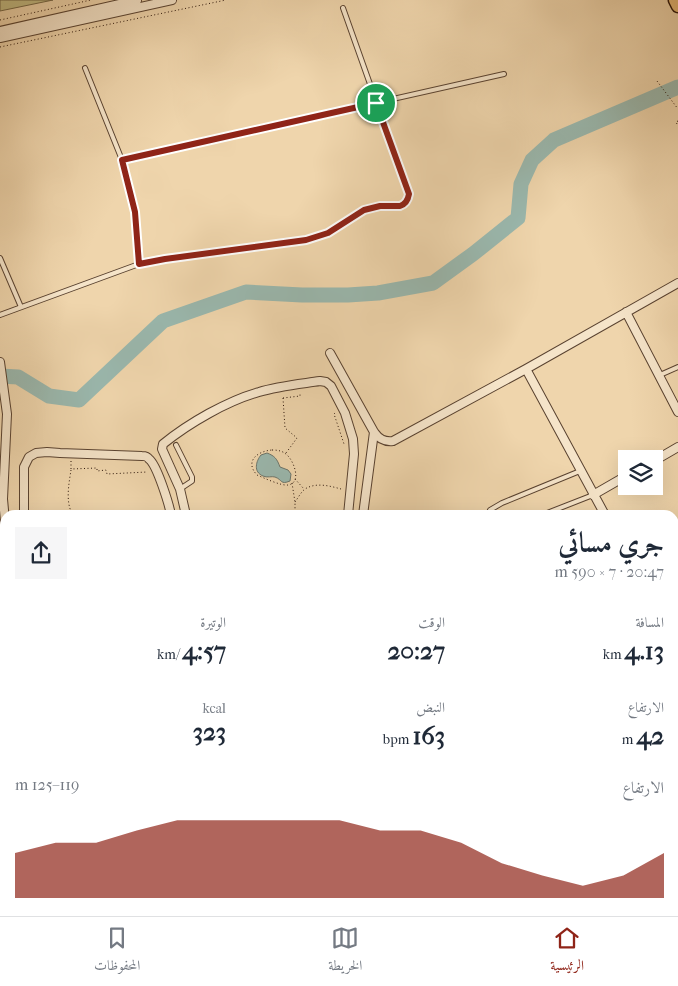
<!DOCTYPE html>
<html lang="ar">
<head>
<meta charset="utf-8">
<style>
	:root { --surface:#fff; --page:#f6f6f7; --text:#1f2937; --muted:#747a83; --line:#e0e1e3; --accent:#8f2418 }
	body { margin:0; font-family:"IM FELL French Canon",Amiri,serif; background:var(--page); color:var(--text); direction:rtl; height:100vh; display:flex; flex-direction:column; font-size:19px; white-space:nowrap }
	* { box-sizing:border-box; margin:0 }
	p { font-size:16px; color:var(--muted) }
	.icon { flex:none; width:28px; height:28px; fill:none; stroke:currentColor; stroke-width:2; stroke-linecap:round; stroke-linejoin:round }
	.map { position:relative; flex:1; overflow:hidden; direction:ltr }
	.drawer { position:absolute; left:0px; top:510px; width:679px; height:406px; display:flex; flex-direction:column; background:var(--surface); border-radius:15px 15px 0 0; box-shadow:0 5px 20px #0002; direction:rtl }
	.drawer>* { flex:none }
	.fabs { position:absolute; left:618px; top:450px; display:grid; gap:10px }
	.fabs a { display:grid; place-items:center; width:45px; height:45px; border-radius:0px; background:var(--surface); box-shadow:0 5px 20px #0002; font-size:25px }
	.pin { position:absolute; display:grid; place-items:center; width:42px; height:42px; color:#fff; margin:-21px; border:2px solid #fff; border-radius:50%; box-shadow:0 1px 5px #0007 }
	.round { display:grid; place-items:center; flex:none; width:52px; height:52px; border-radius:0px; background:var(--page) }
	.head { display:flex; align-items:center; justify-content:space-between; height:85px; padding:0 15px }
	h1 { font-size:28px; font-weight:700; line-height:38px }
	.metrics { display:grid; grid-template-columns:repeat(3,1fr); gap:8px; height:85px; padding:5px 15px }
	.metrics div { display:grid; align-content:center }
	.metrics b { font-size:25px; font-weight:700 }
	.metrics small { font-size:14px; font-weight:400 }
	.metrics p { font-size:14px }
	.chart { height:140px; padding:10px 15px }
	.chart p { display:flex; justify-content:space-between }
	.chart svg { width:100%; height:90px; margin-top:5px; fill:var(--accent); opacity:.7 }
	.tab-bar { display:flex; justify-content:space-around; align-items:center; height:70px; border-top:1px solid var(--line); background:var(--surface); font-size:14px; color:var(--muted) }
	.tab-bar a { display:grid; justify-items:center; gap:2px }
	.tab-bar .selected { color:var(--accent) }
	.map>svg:first-child { display:block }
	.green { fill:#c1bb84; stroke:#746646 }
	.water { fill:#9ab8ae; stroke:#6c756b }
	.lines { fill:none; stroke-linecap:round; stroke-linejoin:round }
	.river { stroke:#9ab8ae; stroke-width:15 }
	.service-casing { stroke:#594230; stroke-width:6 }
	.minor-casing { stroke:#594230; stroke-width:10 }
	.tertiary-casing { stroke:#594230; stroke-width:12 }
	.primary-casing { stroke:#271107; stroke-width:15 }
	.path { stroke:#271107; stroke-width:1; stroke-dasharray:1 2.5; stroke-linecap:butt }
	.service { stroke:#f5e4c9; stroke-width:4 }
	.minor { stroke:#f5e4c9; stroke-width:8 }
	.tertiary { stroke:#f5e4c9; stroke-width:10 }
	.primary { stroke:#e8ba76; stroke-width:12 }
	.route-casing { stroke:#fff; stroke-width:10 }
	.route { stroke:#8f2418; stroke-width:6 }
</style>
</head>
<body>
<div class="map">
<svg width="678" height="916" viewBox="0 0 678 916">
	<rect width="100%" height="100%" fill="#efd5ac"/>
	<filter id="stains"><feTurbulence type="fractalNoise" baseFrequency=".004" numOctaves="4"/><feColorMatrix values="0 0 0 0 .2 0 0 0 0 .09 0 0 0 0 .02 0 0 0 .5 -.17"/></filter>
	<radialGradient id="worn" r=".72"><stop offset=".6" stop-color="#630" stop-opacity="0"/><stop offset="1" stop-color="#630" stop-opacity=".3"/></radialGradient>
	<path class="green" d="M0,0H53L0,11Z
		M0,788L5,789V911H33L27,916H0Z"/>
	<path class="water" d="M267,453C275,456 277,459 280,467L288,470L291,474L290,481C280,485 283,480 275,477C272,476 267,478 263,476C253,472 256,461 261,455Z"/>
	<g class="lines">
		<path class="river" d="M0,376L18,377L49,396L79,400L163,321L246,292L302,295H348L378,293L433,283L473,254L518,218L521,184L532,160L554,140L678,87"/>
		<g class="service-casing">
			<path id="service" d="M85,68L122,160L127,177L135,212L137,229L139,264
				M122,160L504,74
				M0,258L21,307
				M0,315L139,264L165,259L313,238C321,236 328,233 335,229C348,221 357,211 372,208C385,204 413,212 408,191L343,8
				M660,375L678,367
				M176,445L192,477V481L180,489
				M488,515L490,510L502,503L580,471
				M542,515L593,495
				M674,578L678,585
				M674,637L678,638
				M0,778L5,779"/>
		</g>
		<g class="minor-casing">
			<path id="minor" d="M0,31L137,0
				M0,38L172,0
				M626,312L678,412
				M330,353L374,432C379,439 384,442 393,441L526,369L678,283
				M0,362L7,414L3,499L5,521
				M526,369L605,515
				M654,461L678,447
				M593,495L626,476
				M24,515V467L29,457L36,453L47,452L60,453L142,456C145,456 147,456 149,459C157,465 169,504 171,515
				M186,515L180,489L162,449L163,444C189,423 227,401 259,392C278,386 300,384 320,381L326,382L331,386L345,413L353,439L354,454L348,515
				M363,515L374,432
				M0,597L5,594
				M674,904L678,875
				M188,911L193,916
				M269,911L273,916
				M167,916L173,911
				M387,916L392,911
				M657,916L658,911
				M672,916L673,911"/>
		</g>
		<g class="tertiary-casing">
			<path id="tertiary" d="M674,750L678,748
				M674,795L678,797
				M35,916L41,911
				M59,916L66,911"/>
		</g>
		<g class="primary-casing">
			<path id="primary" d="M675,0L678,6"/>
		</g>
		<path class="path" d="M0,20L91,0
			M0,47L226,0
			M657,81L678,109
			M678,121L676,122L678,126
			M283,398L300,396V393
			M283,398L285,428L297,438L286,453
			M335,413L334,414L344,444
			M272,450C278,450 283,451 287,455C294,461 302,483 288,485C281,486 264,478 257,475C244,461 258,451 272,450Z
			M71,461V469L97,468V471L106,470L107,474L147,472
			M71,470C69,483 65,503 73,515
			M295,479L304,489
			M292,483L295,502V515
			M295,502C298,498 301,492 305,489C316,482 330,486 341,489
			M674,570L678,566
			M404,911L407,916
			M469,916V911"/>
		<use href="#service" class="service"/>
		<use href="#minor" class="minor"/>
		<use href="#tertiary" class="tertiary"/>
		<use href="#primary" class="primary"/>
	</g>
	<g class="lines">
		<g class="route-casing">
			<path id="route" d="M376,103L409,194C408,200 406,204 400,206H380L364,210L328,233L306,240L165,259L139,264L135,212L122,160Z"/>
		</g>
		<use href="#route" class="route"/>
	</g>
	<rect width="100%" height="100%" filter="url(#stains)"/>
	<rect width="100%" height="100%" fill="url(#worn)"/>
</svg>
<div class="fabs">
<a><svg class="icon" aria-label="layers" viewBox="0 0 24 24"><path d="M12 4l9 5-9 5-9-5zM3 14l9 5 9-5"/></svg></a>
</div>
<div class="pin" style="left:376px;top:103px;background:#1e9e55"><svg class="icon" aria-label="arrive" viewBox="0 0 24 24"><path d="M6 21V4h12l-3 4 3 4H6"/></svg></div>
<section class="drawer">
<div class="head"><div><h1>جري مسائي</h1><p>20:47 · 7 × 590 m</p></div><a class="round"><svg class="icon" aria-label="share" viewBox="0 0 24 24"><path d="M12 15V3M7 8l5-5 5 5M5 13v7h14v-7"/></svg></a></div>
<div class="metrics">
<div><p>المسافة</p><b>4.13<small> km</small></b></div>
<div><p>الوقت</p><b>20:27</b></div>
<div><p>الوتيرة</p><b>4:57<small> /km</small></b></div>
</div>
<div class="metrics">
<div><p>الارتفاع</p><b>42<small> m</small></b></div>
<div><p>النبض</p><b>163<small> bpm</small></b></div>
<div><p>kcal</p><b>323</b></div>
</div>
<div class="chart"><p><span>الارتفاع</span>119–125 m</p>
<svg viewBox="0 0 160 44" preserveAspectRatio="none"><path d="M0 44V22L10 17L20 17L30 11L40 6L50 6L60 6L70 6L80 6L90 11L100 11L110 17L120 27L130 33L140 38L150 33L160 22V44z"/></svg>
</div>
</section>
</div>
<nav class="tab-bar">
<a class="selected"><svg class="icon" aria-label="home" viewBox="0 0 24 24"><path d="M3 11l9-7 9 7M6 9v11h12V9"/></svg>الرئيسية</a>
<a><svg class="icon" aria-label="map" viewBox="0 0 24 24"><path d="M3 6l6-2 6 2 6-2v14l-6 2-6-2-6 2zM9 4v14M15 6v14"/></svg>الخريطة</a>
<a><svg class="icon" aria-label="saved" viewBox="0 0 24 24"><path d="M7 4h10v16l-5-4-5 4z"/></svg>المحفوظات</a>
</nav>
</body>
</html>
